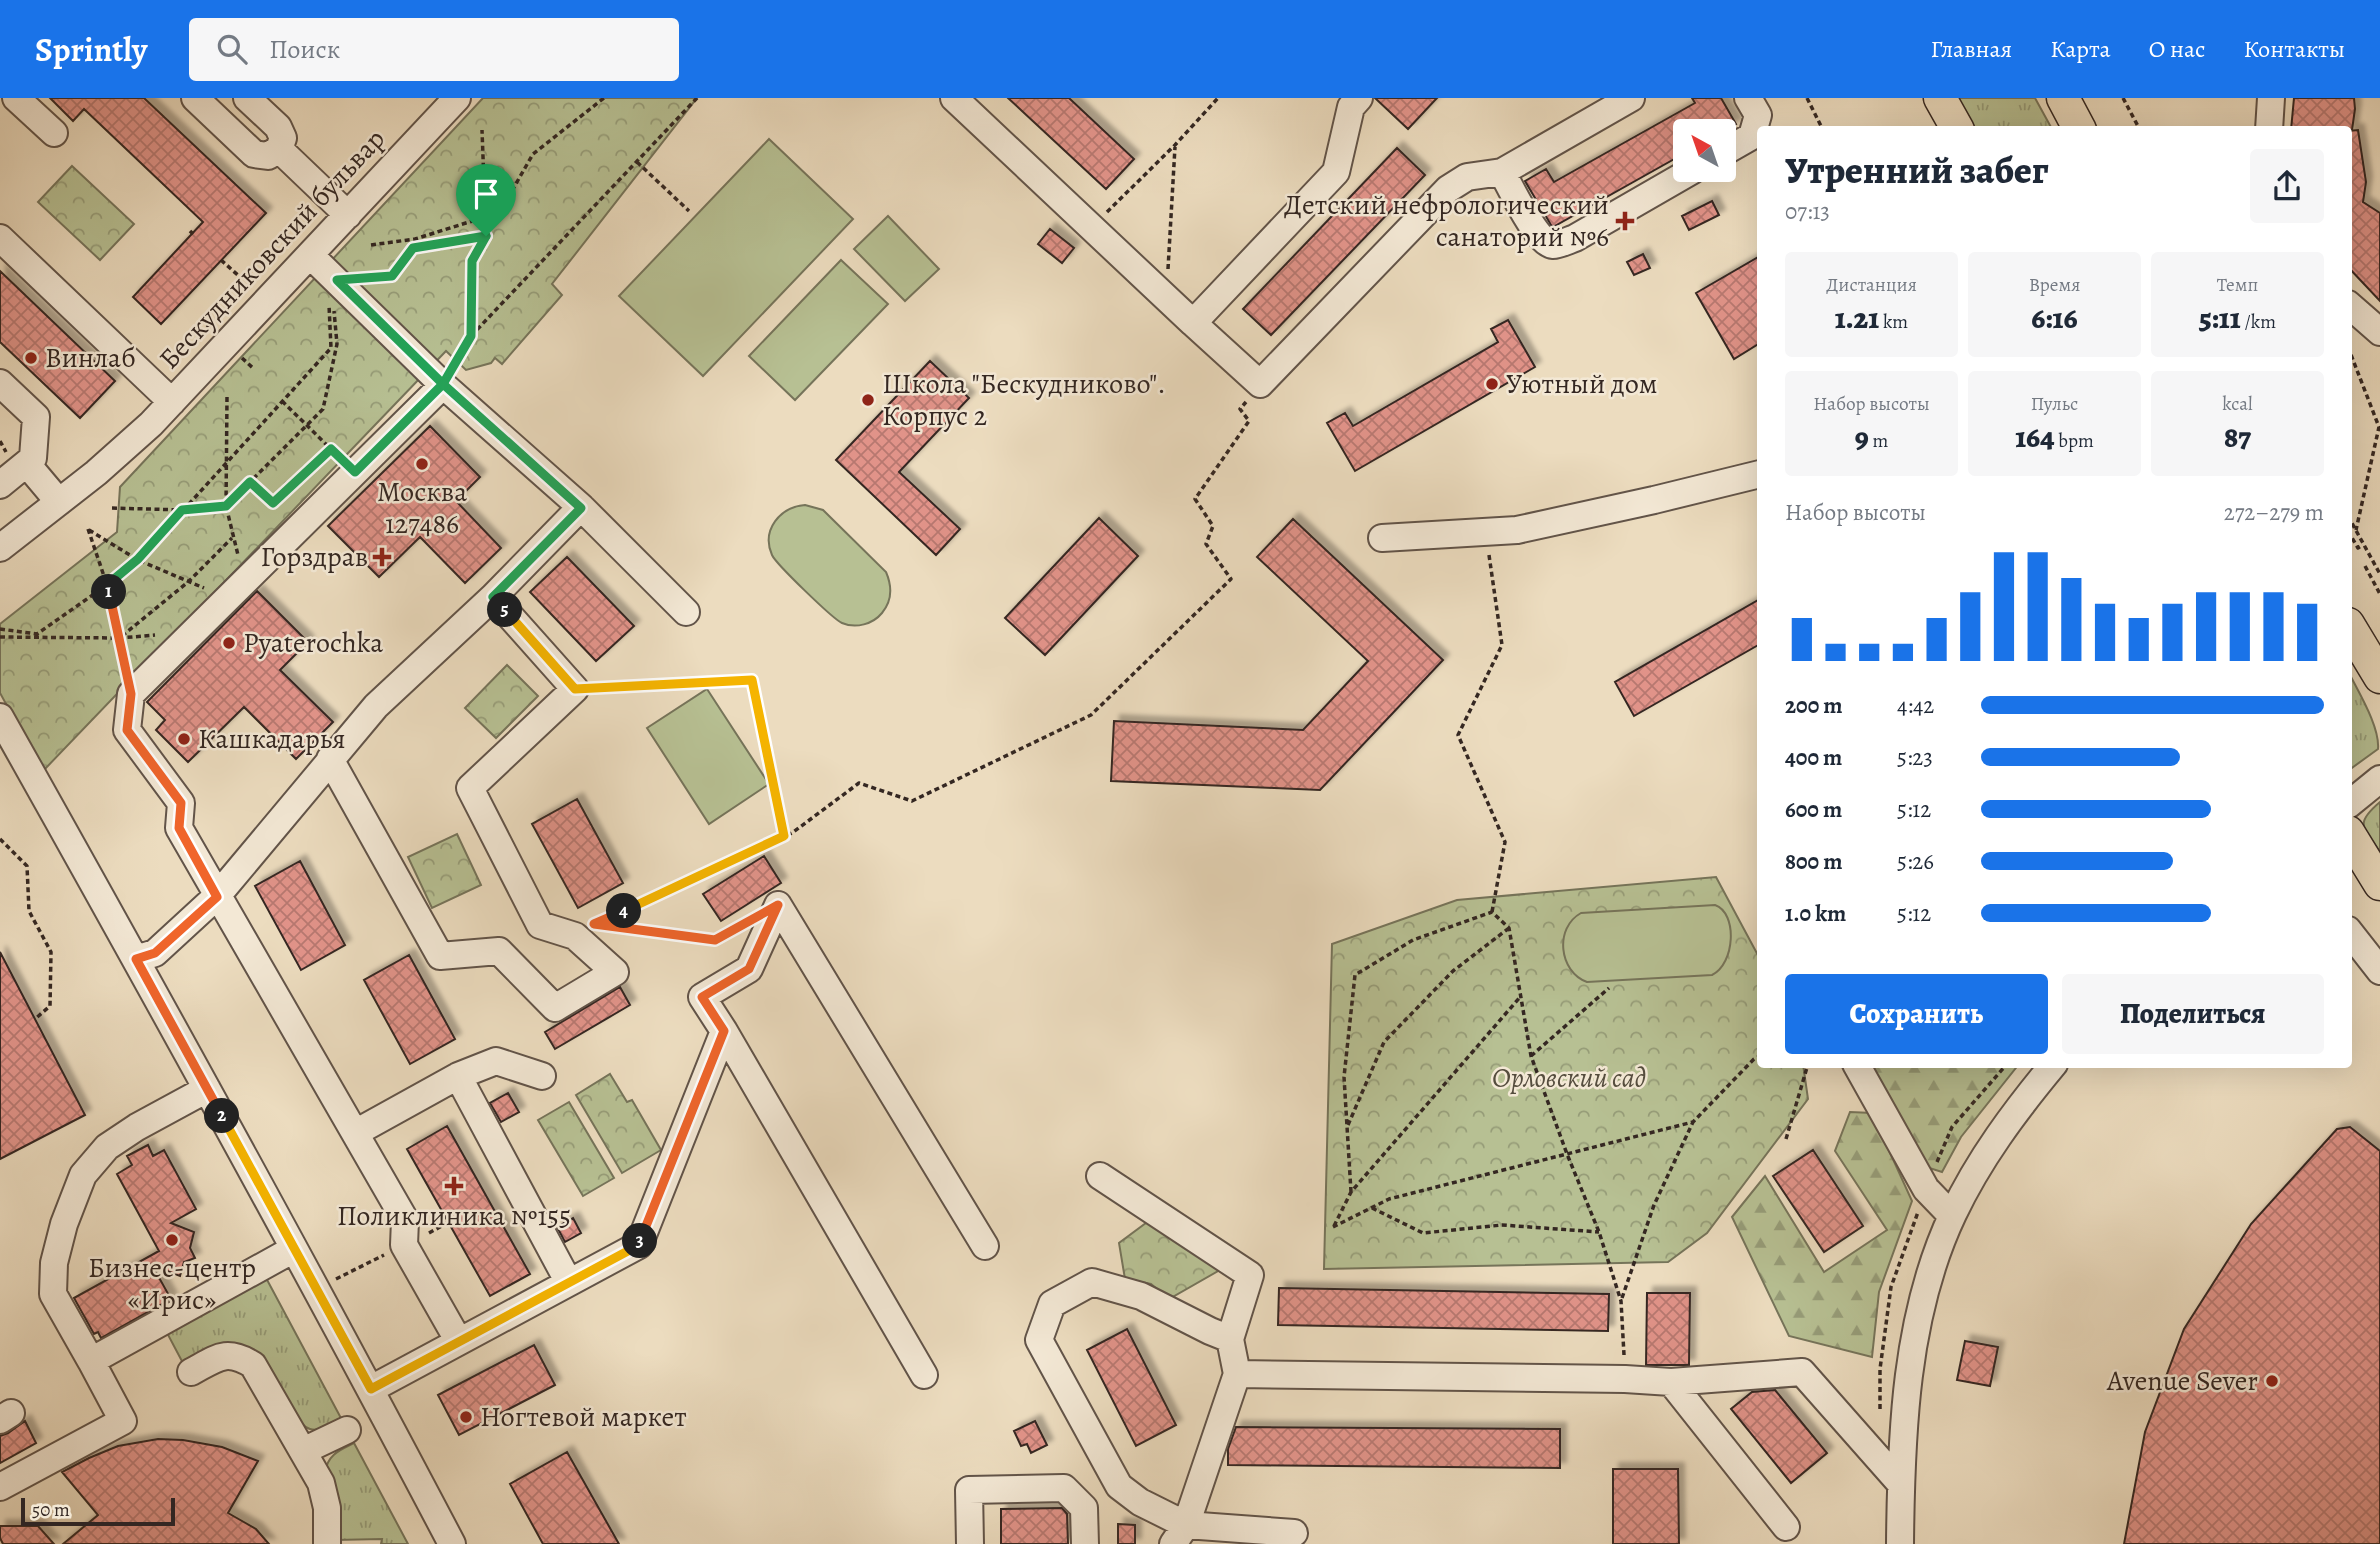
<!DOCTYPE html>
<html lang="ru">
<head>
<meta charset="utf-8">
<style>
	:root { --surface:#fff; --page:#f6f6f7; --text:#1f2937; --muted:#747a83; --accent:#1a73e8 }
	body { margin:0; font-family:Alegreya,serif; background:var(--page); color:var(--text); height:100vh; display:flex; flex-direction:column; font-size:26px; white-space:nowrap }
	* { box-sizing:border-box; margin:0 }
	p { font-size:23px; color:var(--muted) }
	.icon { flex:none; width:38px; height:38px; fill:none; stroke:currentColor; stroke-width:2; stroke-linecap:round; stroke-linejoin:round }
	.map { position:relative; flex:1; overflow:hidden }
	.details { position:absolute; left:1757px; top:28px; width:595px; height:942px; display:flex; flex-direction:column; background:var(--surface); border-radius:7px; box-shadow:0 7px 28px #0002 }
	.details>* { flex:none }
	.needle { width:46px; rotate:320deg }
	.fabs { position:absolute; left:1673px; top:21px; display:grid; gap:14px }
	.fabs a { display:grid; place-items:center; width:63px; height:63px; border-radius:7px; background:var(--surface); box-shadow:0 7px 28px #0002; font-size:35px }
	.scale { position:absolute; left:21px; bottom:18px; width:154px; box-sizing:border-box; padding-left:7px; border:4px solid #342722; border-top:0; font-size:19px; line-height:24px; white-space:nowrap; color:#342722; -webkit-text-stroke:5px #f3e8d5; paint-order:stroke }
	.pin { position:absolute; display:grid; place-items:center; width:60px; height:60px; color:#fff; margin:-72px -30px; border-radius:50% 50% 50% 0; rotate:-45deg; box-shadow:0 0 7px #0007 }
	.pin .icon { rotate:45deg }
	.km { position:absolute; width:35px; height:35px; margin:-18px; border-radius:50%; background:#222; color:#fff; font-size:19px; line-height:35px; text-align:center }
	.round { display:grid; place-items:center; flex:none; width:74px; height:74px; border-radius:7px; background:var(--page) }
	.overview { display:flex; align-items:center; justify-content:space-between; height:119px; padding:0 28px }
	h1 { font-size:38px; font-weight:800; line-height:52px }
	.stats { display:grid; grid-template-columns:repeat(3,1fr); gap:10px; height:119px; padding:7px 28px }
	.stats div { display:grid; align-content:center; border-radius:7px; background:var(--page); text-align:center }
	.stats b { font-size:30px; font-weight:800 }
	.stats small { font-size:19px; font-weight:400 }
	.stats p { font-size:19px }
	.chart { height:196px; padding:14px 28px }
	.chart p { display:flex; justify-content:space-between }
	.chart svg { width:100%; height:126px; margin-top:7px; stroke:var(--accent); stroke-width:6 }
	.button { display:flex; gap:14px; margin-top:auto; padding:14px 28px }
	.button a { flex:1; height:80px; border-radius:7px; background:var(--accent); color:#fff; font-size:28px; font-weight:800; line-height:80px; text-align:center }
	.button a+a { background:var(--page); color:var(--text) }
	ul { padding:0 28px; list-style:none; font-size:23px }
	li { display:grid; grid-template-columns:112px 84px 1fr; align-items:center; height:52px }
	li i { height:18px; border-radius:9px; background:var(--accent) }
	header { display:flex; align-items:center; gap:42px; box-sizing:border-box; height:98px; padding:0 35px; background:var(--accent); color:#fff }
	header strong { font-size:33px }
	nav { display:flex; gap:38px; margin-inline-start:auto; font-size:24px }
	.search { width:490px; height:63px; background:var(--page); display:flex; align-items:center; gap:18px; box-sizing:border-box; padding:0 24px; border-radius:7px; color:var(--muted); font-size:26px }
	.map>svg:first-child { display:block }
	.grass { fill:url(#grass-tufts); stroke:#76745a; stroke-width:2 }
	.forest { fill:url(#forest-firs); stroke:#76745a; stroke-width:2 }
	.park { fill:url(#park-crowns); stroke:#76745a; stroke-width:2 }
	.garden { fill:#b7c093; stroke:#76745a; stroke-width:2 }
	.building { fill:url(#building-cross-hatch); stroke:#342722; stroke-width:2; filter:url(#shadow) }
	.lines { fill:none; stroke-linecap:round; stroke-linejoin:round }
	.minor-casing { stroke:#625449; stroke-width:30 }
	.major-casing { stroke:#342722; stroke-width:35 }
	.path { stroke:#342722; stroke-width:3.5; stroke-dasharray:5 3.5; stroke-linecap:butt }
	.minor { stroke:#f3e8d5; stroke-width:26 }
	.major { stroke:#ecdcbf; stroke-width:32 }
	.split-1-casing { stroke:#fff; stroke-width:14 }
	.split-2-casing { stroke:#fff; stroke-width:14 }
	.split-3-casing { stroke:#fff; stroke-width:14 }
	.split-4-casing { stroke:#fff; stroke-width:14 }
	.split-5-casing { stroke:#fff; stroke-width:14 }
	.split-6-casing { stroke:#fff; stroke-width:14 }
	.split-1 { stroke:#22a559; stroke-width:9 }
	.split-2 { stroke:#f0652b; stroke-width:9 }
	.split-3 { stroke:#f5b400; stroke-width:9 }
	.split-4 { stroke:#f0652b; stroke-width:9 }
	.split-5 { stroke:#f5b400; stroke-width:9 }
	.split-6 { stroke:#22a559; stroke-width:9 }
	.poi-dot { fill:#8f2418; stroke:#f3e8d5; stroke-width:2.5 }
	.labels { text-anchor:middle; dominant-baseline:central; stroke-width:5; stroke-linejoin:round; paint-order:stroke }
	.poi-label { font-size:28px; fill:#342722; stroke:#f3e8d5; text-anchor:start }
	.street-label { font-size:28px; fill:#342722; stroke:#f3e8d5 }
	.park-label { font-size:28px; font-style:italic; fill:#554d3e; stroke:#f3e8d5 }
</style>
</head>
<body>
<header>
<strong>Sprintly</strong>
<div class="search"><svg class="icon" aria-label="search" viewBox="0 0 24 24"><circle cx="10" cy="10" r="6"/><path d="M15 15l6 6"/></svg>Поиск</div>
<nav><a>Главная</a><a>Карта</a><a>О нас</a><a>Контакты</a></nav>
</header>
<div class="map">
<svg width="2380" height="1446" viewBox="0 0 2380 1446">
	<defs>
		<pattern id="grass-tufts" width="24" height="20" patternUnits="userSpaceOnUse" patternTransform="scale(1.75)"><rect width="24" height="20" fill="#b7c093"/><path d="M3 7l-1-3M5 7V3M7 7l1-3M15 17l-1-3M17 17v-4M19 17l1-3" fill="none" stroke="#969c78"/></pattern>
		<pattern id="forest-firs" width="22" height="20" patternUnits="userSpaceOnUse" patternTransform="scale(1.75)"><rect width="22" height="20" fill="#b7c093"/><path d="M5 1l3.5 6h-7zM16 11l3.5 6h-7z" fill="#969c78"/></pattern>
		<pattern id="park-crowns" width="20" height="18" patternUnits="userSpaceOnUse" patternTransform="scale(1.75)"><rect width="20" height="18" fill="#b7c093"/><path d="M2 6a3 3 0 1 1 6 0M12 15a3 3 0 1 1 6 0" fill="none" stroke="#969c78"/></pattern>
		<pattern id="building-cross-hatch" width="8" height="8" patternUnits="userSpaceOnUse" patternTransform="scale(1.75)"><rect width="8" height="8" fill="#e19389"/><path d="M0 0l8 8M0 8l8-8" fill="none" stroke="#b77870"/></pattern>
		<filter id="shadow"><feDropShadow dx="6" dy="-6" stdDeviation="2" flood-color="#0004"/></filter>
	</defs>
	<rect width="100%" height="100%" fill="#ecdcbf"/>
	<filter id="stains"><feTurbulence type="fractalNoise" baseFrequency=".00286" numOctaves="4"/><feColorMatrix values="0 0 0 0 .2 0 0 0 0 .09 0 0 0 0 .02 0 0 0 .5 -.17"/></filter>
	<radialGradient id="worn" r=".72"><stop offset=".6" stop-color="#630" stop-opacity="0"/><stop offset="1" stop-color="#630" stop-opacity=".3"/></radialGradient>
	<path class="grass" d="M1957,0H2035L2052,31H1975Z
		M2349,575C2359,595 2380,629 2378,651L2349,672Z
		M2380,704V754C2363,729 2354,726 2380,704Z
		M265,1178L342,1322C332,1326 321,1334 310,1331C295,1327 277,1287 269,1273L184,1267L166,1233Z
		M354,1345L408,1446H381L382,1441L335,1442L325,1374C328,1356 340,1352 354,1345Z"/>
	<path class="forest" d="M1868,966H2019L1961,1039L1942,1074L1923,1068Z
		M1850,1014L1872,1015L1912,1103L1879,1194L1872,1259L1789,1238L1732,1119L1765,1078L1824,1174L1887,1132L1835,1053Z"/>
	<path class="park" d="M483,0H697L552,186L562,197L502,266L495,260L491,265L466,272L446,253L43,673L0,595V526L117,434L120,389Z
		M72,68L134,126L100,162L38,104Z
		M507,567L538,598L496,640L465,610Z
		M457,736L481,787L432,810L408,759Z
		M1716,779L1760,861V966H1803L1808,1001L1707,1135L1668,1164L1324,1171L1332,846L1457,802Z
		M610,976L627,1004L632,1002L661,1052L622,1075L576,997Z
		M569,1004L614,1080L583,1098L538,1022Z
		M1150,1122L1220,1172L1169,1201L1151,1186L1125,1181L1119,1145Z"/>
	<path class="garden" d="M769,41L853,121L703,278L619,198Z
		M888,118L939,171L905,203L854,151Z
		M841,162L888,206L795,302L749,258Z
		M805,407L823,412L886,474C892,488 892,503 882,515C873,526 856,531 842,525C833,521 776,466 772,457C761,432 780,409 805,407Z
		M707,591L769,686L709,726L647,630Z
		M1715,807C1738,815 1735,866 1712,877L1587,884C1559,874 1554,830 1581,815Z"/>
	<path class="building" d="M50,0H144L266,115L161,226L133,199L203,124L84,11L73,23Z
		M1008,0H1069L1134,61L1106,91Z
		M1375,0H1437L1408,31Z
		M1692,0H1721L1736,26L1723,33H1685V55L1553,129L1551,127L1525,83L1546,71L1554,84L1695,5Z
		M2294,0H2354L2355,11L2352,32H2291Z
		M2358,32L2366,84L2363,104L2380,115V203L2348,169V33Z
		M1397,50L1425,77L1271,237L1243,211Z
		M1712,103L1719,117L1689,132L1682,118Z
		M1050,131L1074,150L1062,165L1038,146Z
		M1643,156L1650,170L1634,177L1627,164Z
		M1760,158V245L1734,261L1696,195Z
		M0,173L115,283L80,320L0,244Z
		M1508,222L1535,269L1355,373L1327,325L1345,315L1353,328L1498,244L1491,231Z
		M930,263L969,300L899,374L960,431L936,457L836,362Z
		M430,328L480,379L456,403L501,450L465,485L420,439L379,479L328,428Z
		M1099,420L1138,458L1045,557L1005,520Z
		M1293,421L1443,562L1320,692L1111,683L1114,623L1303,632L1368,563L1257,459Z
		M567,459L634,528L596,563L530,494Z
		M257,493L308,544L280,572L333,624L296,661L244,609L188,664L156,632L165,622L147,604Z
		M1760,501V546L1634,618L1615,584Z
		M577,701L623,785L578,810L532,726Z
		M764,758L781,785L721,823L703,796Z
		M300,763L345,847L301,872L255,788Z
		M0,854L85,1017L0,1061Z
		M409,857L455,941L410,966L364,882Z
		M620,889L630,907L555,951L545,934Z
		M508,995L519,1014L501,1024L490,1005Z
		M447,1028L530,1176L490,1198L407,1051Z
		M2350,1029L2380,1053V1446H2124L2145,1334L2184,1231L2251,1126L2337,1031Z
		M148,1047L153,1058L164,1052L196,1111L171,1125L194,1134L190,1150L195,1160L184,1164L180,1178L152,1167L171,1201L101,1240L98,1234L94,1236L74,1200L159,1153L117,1076L132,1067L127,1058Z
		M1813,1052L1863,1128L1824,1154L1773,1078Z
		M573,1120L581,1135L565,1144L557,1129Z
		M1279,1190L1609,1196L1608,1233L1278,1227Z
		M1647,1195H1690L1689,1267H1646Z
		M1127,1231L1176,1327L1136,1348L1087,1252Z
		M1965,1243L1998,1249L1990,1288L1957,1282Z
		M534,1247L555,1287L459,1337L438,1297Z
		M1775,1292L1827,1355L1791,1385L1731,1311L1752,1294Z
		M25,1323L36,1345L0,1365V1338L8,1335Z
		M1035,1323L1047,1347L1031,1355L1027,1346L1021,1348L1014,1333Z
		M1236,1329L1560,1331V1370L1228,1367V1351Z
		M158,1341L183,1342L222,1349L258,1363L228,1415L256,1431L269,1446H63L98,1417L62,1374L89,1360L118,1348Z
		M567,1354L619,1446H543L510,1386Z
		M1613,1371H1678L1679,1446H1613Z
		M1062,1410L1067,1416L1068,1446H1001V1411Z
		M1118,1426L1135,1427V1446H1118Z
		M0,1428H38L54,1446H3L0,1440Z"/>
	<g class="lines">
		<g class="minor-casing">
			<path id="minor" d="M16,0L54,35
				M195,0L254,56L268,58L279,51
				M247,0L278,29L283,40L279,51L348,117
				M954,0L1193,225
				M1359,0L1351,9L1336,74L1193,225L1260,286L1448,91L1467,79L1502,74
				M1631,0L1502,74C1510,88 1537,146 1553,147C1559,147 1569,142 1575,140L1693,72
				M2269,32L2271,0
				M1724,54L1752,38L1758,17L1748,0
				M0,140L172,304
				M2348,206L2380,234
				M0,285L36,319L33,360L0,387
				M443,287L131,596L127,632L181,705L179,730L405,1122L404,1147L458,1242
				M27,366L59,404
				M581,409L686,514
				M1382,440L1517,432L1654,402L1760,376
				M0,450L96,375L151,326L457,0
				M0,619C154,893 306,1168 452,1446
				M330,661L440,858L499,853L555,910L615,874L575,838L540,827L470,690L575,591L493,499
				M2348,707L2380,681
				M778,807L985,1148
				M2348,832L2380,873
				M136,861L155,855L217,798L376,608L493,499L581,409L443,287L310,157
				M724,933L924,1277
				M1856,966L1926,1091L1952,1118
				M458,978L568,1183
				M355,1035L458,978L496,963L542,978
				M1100,1078L1250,1177L1230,1241L1237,1276L1186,1427L1173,1446
				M1230,1241L1210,1233L1141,1198L1092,1184L1052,1206L1039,1242L1119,1388L1140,1404L1186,1427L1294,1435
				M91,1263L53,1196L54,1165L64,1126L83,1077L107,1049L137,1029L207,991
				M191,1274C217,1260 226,1250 253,1267L321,1385L327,1410V1446
				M1237,1276L1625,1281L1671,1284L1786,1429
				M1671,1284L1802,1274L1900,1385
				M371,1291L639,1147L724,933L702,899L749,871L778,807
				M0,1322L11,1315
				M303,1353L347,1332
				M0,1389L123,1323L91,1263L294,1151
				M970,1446L969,1392L1064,1390L1084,1410L1085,1446
				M1900,1446C1901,1337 1905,1217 1953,1116C1979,1061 2015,1013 2054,966"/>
		</g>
		<g class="major-casing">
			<path id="major" d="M1940,0L1958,32
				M2063,0L2080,32
				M2348,526L2380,579
				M2348,734L2380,786"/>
		</g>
		<path class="path" d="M1807,0L1823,32
			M2123,0L2140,32
			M637,64L689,113
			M1107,114L1175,47L1218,0
			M190,133L193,136
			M371,147L415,141L485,119
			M221,162L240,179
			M1168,171L1175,49
			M367,180L392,179L413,150L486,138L533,56L604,0
			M201,221L209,229
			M471,236L472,163L486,138L482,32
			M2348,249L2379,329L2356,432
			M242,260L254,271
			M454,267L471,238L697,0
			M227,299L226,408L238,457
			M282,303L338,358
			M0,343L6,354
			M250,384L273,405L311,367L331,351
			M112,410L182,412L226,408L323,311L337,246L334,213
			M2348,418L2380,476
			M88,431L107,487L126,571
			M89,432L138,462L204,490
			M2348,433L2358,450L2363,447
			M2348,446L2350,448
			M1489,457L1502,547L1458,637L1505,744L1492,814
			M2365,468L2380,496
			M0,531L37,536L107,487L138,462L331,250L329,207
			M122,538L188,484L232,440
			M0,539L120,540L155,537
			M596,590L752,582L784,738
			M0,741L27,768L29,813L51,854L50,908L35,921
			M594,826L792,735L859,685L912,703L1091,617L1231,481L1206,446L1213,428L1195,401L1249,323L1240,311L1246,304
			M596,826L715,842L744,825
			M1531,958L1609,890
			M1348,1027L1384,944L1453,873L1509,830
			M1786,1041L1808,966
			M1937,1064L1952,1029L2007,966
			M1351,1094L1344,979L1355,877L1413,842L1492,814L1509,830L1531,958L1567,1056L1599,1134L1621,1203L1624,1257
			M1372,1110L1423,1135L1502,1127L1599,1134
			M1334,1128L1351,1094L1521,898
			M1333,1129L1389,1101L1693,1024L1754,961L1760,958
			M429,1135L449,1124
			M336,1181L384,1157
			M1622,1200L1654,1107L1693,1024
			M1880,1311V1271L1891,1189L1918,1114"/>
		<use href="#minor" class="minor"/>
		<use href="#major" class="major"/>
	</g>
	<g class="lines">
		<g class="split-1-casing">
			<path id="split-1" d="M109,494L107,487L138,461L182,412L226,408L250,384L273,405L331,351L355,374L443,286L471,238L472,163L486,138"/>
		</g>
		<g class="split-2-casing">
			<path id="split-2" d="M109,494L131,596L127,632L181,705L179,730L217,799L155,855L136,861L222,1018"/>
		</g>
		<g class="split-3-casing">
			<path id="split-3" d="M222,1018L371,1291L639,1147L640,1143"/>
		</g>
		<g class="split-4-casing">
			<path id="split-4" d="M624,813L594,826L715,842L778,807L749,871L702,899L724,933L640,1143"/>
		</g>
		<g class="split-5-casing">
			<path id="split-5" d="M505,512L575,591L752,582L784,738L624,813"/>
		</g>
		<g class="split-6-casing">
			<path id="split-6" d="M486,138L413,150L392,178L337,182L443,286L581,410L493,499L505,512"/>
		</g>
		<use href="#split-1" class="split-1"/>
		<use href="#split-2" class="split-2"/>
		<use href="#split-3" class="split-3"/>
		<use href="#split-4" class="split-4"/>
		<use href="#split-5" class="split-5"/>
		<use href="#split-6" class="split-6"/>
	</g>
	<g class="poi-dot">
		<path d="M1621.5 112.5h7v7h7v7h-7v7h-7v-7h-7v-7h7z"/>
		<circle cx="31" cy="260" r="7"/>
		<circle cx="1492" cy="286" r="7"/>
		<circle cx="868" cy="302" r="7"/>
		<circle cx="422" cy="366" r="7"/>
		<path d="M378.5 448.5h7v7h7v7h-7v7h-7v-7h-7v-7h7z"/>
		<circle cx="229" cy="545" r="7"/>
		<circle cx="184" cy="641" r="7"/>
		<path d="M450.5 1077.5h7v7h7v7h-7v7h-7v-7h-7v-7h7z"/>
		<circle cx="172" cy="1142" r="7"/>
		<circle cx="2272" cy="1283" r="7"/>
		<circle cx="466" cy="1319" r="7"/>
	</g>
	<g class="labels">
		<g class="poi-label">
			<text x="1609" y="107" text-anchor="end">Детский нефрологический<tspan x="1609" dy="32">санаторий №6</tspan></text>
			<text x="45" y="260">Винлаб</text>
			<text x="882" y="286">Школа "Бескудниково".<tspan x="882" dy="32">Корпус 2</tspan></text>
			<text x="1506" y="286">Уютный дом</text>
			<text x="422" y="394" text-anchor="middle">Москва<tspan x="422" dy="32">127486</tspan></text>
			<text x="368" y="459" text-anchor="end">Горздрав</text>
			<text x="243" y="545">Pyaterochka</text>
			<text x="198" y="641">Кашкадарья</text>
			<text x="454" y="1118" text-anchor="middle">Поликлиника №155</text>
			<text x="172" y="1170" text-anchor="middle">Бизнес-центр<tspan x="172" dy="32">«Ирис»</tspan></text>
			<text x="2258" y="1283" text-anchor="end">Avenue Sever</text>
			<text x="480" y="1319">Ногтевой маркет</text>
		</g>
		<g class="street-label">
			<text transform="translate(272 151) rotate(-47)">Бескудниковский бульвар</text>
		</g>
		<g class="park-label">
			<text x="1569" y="980">Орловский сад</text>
		</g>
	</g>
	<rect width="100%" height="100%" filter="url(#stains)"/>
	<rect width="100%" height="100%" fill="url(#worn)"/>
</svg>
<div class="fabs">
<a><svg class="needle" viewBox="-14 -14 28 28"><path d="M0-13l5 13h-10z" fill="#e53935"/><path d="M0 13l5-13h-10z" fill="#747a83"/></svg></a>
</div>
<div class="scale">50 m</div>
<div class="pin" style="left:486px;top:138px;background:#1e9e55"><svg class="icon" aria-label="arrive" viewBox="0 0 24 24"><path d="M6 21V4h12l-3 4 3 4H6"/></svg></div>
<b class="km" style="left:109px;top:494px">1</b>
<b class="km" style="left:222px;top:1018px">2</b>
<b class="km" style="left:640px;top:1143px">3</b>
<b class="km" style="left:624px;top:813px">4</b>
<b class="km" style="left:505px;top:512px">5</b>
<section class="details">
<div class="overview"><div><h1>Утренний забег</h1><p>07:13</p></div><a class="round"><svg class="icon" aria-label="share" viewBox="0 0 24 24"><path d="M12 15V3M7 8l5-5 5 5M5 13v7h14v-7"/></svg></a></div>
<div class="stats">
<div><p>Дистанция</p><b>1.21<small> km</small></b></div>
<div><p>Время</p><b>6:16</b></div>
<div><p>Темп</p><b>5:11<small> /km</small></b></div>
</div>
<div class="stats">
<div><p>Набор высоты</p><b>9<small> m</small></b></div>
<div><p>Пульс</p><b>164<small> bpm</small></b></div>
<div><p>kcal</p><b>87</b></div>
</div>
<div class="chart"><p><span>Набор высоты</span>272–279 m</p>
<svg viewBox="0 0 160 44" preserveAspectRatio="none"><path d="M5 44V29M15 44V38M25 44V38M35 44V38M45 44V29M55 44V20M65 44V6M75 44V6M85 44V15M95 44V24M105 44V29M115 44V24M125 44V20M135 44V20M145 44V20M155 44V24"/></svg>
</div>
<ul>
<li><b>200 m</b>4:42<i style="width:100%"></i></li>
<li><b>400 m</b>5:23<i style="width:58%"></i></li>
<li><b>600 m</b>5:12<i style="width:67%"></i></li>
<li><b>800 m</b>5:26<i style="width:56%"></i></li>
<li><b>1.0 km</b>5:12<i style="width:67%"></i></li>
</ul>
<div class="button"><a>Сохранить</a><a>Поделиться</a></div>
</section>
</div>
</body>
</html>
